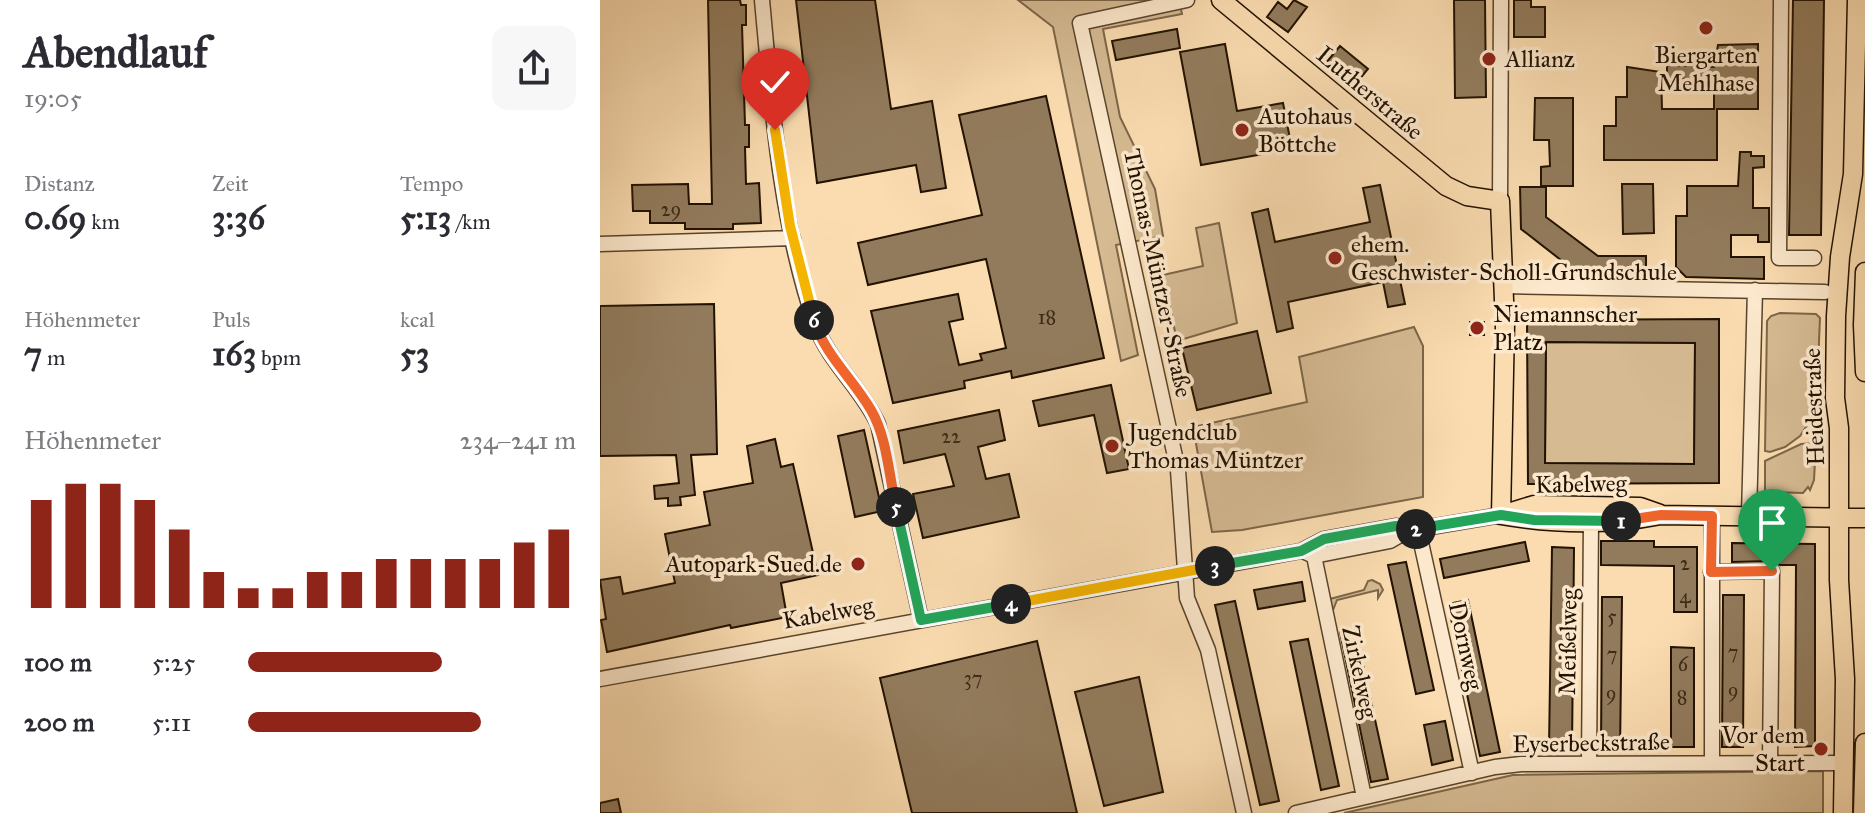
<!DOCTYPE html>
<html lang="de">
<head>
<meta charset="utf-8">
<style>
	:root { --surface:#fff; --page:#f7f7f7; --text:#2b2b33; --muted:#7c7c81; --accent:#8f2418 }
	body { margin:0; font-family:"IM FELL Great Primer",serif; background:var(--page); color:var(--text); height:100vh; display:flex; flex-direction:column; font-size:30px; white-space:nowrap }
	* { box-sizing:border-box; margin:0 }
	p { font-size:26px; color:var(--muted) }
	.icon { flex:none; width:44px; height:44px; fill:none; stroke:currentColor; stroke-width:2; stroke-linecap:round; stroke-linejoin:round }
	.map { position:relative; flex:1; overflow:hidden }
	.sheet { display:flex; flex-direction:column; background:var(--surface); width:600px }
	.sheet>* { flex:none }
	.pin { position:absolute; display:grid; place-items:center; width:68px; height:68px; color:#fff; margin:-82px -34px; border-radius:50% 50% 50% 0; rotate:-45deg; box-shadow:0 0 8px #0007 }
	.pin .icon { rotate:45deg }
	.km { position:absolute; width:40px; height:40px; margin:-20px; border-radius:50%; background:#222; color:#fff; font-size:22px; line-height:40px; text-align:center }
	.round { display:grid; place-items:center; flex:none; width:84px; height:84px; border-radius:16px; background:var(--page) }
	.overview { display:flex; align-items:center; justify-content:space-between; height:136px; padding:0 24px }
	h1 { font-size:44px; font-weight:700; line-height:60px }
	.stats { display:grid; grid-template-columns:repeat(3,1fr); gap:12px; height:136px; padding:8px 24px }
	.stats div { display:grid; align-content:center }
	.stats b { font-size:34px; font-weight:700 }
	.stats small { font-size:22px; font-weight:400 }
	.stats p { font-size:22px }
	.chart { height:224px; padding:16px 24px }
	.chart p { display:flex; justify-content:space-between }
	.chart svg { width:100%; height:144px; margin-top:8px; stroke:var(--accent); stroke-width:6 }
	ul { padding:0 24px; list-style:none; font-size:26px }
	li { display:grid; grid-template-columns:128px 96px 1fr; align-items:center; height:60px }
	li i { height:20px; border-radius:10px; background:var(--accent) }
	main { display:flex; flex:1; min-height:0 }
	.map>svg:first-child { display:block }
	.green { fill:#d5ba92; stroke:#7c6649; stroke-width:2 }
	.building { fill:#927b5c; stroke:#221200; stroke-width:2; fill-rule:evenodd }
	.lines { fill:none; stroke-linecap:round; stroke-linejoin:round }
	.minor-casing { stroke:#58442c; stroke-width:17 }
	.major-casing { stroke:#221200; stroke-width:21 }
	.minor { stroke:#fce8cc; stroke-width:14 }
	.major { stroke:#fadcb0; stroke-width:18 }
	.split-1-casing { stroke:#fff; stroke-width:16 }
	.split-2-casing { stroke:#fff; stroke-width:16 }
	.split-3-casing { stroke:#fff; stroke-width:16 }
	.split-4-casing { stroke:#fff; stroke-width:16 }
	.split-5-casing { stroke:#fff; stroke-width:16 }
	.split-6-casing { stroke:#fff; stroke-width:16 }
	.split-7-casing { stroke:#fff; stroke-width:16 }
	.split-1 { stroke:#f0652b; stroke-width:10 }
	.split-2 { stroke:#22a559; stroke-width:10 }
	.split-3 { stroke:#22a559; stroke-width:10 }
	.split-4 { stroke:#f5b400; stroke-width:10 }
	.split-5 { stroke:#22a559; stroke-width:10 }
	.split-6 { stroke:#f0652b; stroke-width:10 }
	.split-7 { stroke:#f5b400; stroke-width:10 }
	.poi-dot { fill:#8f2418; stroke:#fce8cc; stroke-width:3 }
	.labels { text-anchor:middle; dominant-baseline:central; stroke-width:7; stroke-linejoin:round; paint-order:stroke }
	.number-label { font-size:20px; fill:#3e2c17 }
	.poi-label { font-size:24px; fill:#221200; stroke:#fce8cc; text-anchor:start }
	.street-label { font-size:24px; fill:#221200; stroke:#fce8cc }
</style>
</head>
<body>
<main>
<section class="sheet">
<div class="overview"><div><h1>Abendlauf</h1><p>19:05</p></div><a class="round"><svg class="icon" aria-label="share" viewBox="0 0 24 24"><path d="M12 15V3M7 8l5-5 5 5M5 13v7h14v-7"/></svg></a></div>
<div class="stats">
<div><p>Distanz</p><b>0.69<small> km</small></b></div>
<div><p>Zeit</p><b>3:36</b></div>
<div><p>Tempo</p><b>5:13<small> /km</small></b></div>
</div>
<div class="stats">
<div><p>Höhenmeter</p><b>7<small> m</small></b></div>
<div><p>Puls</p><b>163<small> bpm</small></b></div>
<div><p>kcal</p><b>53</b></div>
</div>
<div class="chart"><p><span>Höhenmeter</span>234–241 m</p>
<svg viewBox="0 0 160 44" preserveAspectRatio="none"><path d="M5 44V11M15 44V6M25 44V6M35 44V11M45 44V20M55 44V33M65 44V38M75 44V38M85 44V33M95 44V33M105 44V29M115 44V29M125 44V29M135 44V29M145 44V24M155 44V20"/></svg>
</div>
<ul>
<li><b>100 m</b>5:25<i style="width:59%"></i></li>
<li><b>200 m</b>5:11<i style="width:71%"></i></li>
</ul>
</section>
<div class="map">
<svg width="1265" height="813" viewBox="0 0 1265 813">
	<rect width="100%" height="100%" fill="#fadcb0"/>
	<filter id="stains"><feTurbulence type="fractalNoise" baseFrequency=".0025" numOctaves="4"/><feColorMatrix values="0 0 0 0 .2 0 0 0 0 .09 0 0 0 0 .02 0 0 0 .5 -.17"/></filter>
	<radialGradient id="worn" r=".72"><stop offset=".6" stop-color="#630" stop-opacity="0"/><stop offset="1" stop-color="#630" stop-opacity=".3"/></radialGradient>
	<path class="green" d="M418,0H579L582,14L503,29L520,117L555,189L563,236L516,245L538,355L521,361L453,27Z
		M619,223L637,323L577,341L563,275L603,266L596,228Z
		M1180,313L1216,314L1220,318L1216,412L1200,436L1185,447L1170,452L1165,451L1167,321L1171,316Z
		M814,327L823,346V497L642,530L612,532L593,427L707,402L699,357Z
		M946,342L1095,343L1094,464L945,463Z
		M1216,443L1214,480L1210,490L1208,487L1203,493L1165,492V461L1201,444Z
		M772,580L780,584L783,590L778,598V590L737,600L733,610L728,608L726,600L764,590L768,581Z
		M1223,771V813H744L913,775Z"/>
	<path class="building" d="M108,0H140L141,5H146V25H142L145,125H149V147H145L146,184L159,183L161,223L133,224V229H85V223H50V211H33L32,185L88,184L89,204H112Z
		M196,0H275L291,109L332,101L346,188L321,192L316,165L217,183Z
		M694,0L707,7L688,32L667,17L678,2L687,9Z
		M854,0H885L886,97L855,98Z
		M914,0H931V7H945V37H914Z
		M1193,0H1224L1221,235H1189Z
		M577,29L580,48L516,60L512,41Z
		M625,44L637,111L683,103L692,149L601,165L580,52Z
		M1158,44V109H1117V160H1004V126H1016V97H1027V67L1061,72L1062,109H1114V80L1067,78V65L1114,67L1118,45Z
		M740,46L768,69L753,87L725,64Z
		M446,96L504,358L412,378L411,371L364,381L365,388L293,403L271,311L358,294L363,319L349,322L359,365L382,360L380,354L406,348L386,259L268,285L258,243L382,215L359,115Z
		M935,98H973V186H941V167L950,166L949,140H934Z
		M1140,152H1151V156H1164V167L1153,168V208H1169V242H1158V235H1131V257H1164V279L1086,277L1076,267V216H1087V186H1138Z
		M1022,184H1053L1054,233L1023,234Z
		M780,185L805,304L788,307L783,282L688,302L693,328L677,332L652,213L668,209L675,242L770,222L763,188Z
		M920,187H946V217L998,256H1046V279L984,278L921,229Z
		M114,304L117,454L91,455L95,495L80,497L81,505L68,506V498L55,499L54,486L79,483L76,455L0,456V306Z
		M1119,319V483L928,484L927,320ZM946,342L1095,343L1094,464L945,463Z
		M870,322H884V335H870Z
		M657,331L671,393L597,410L582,348Z
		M511,385L529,469L507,473L494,415L439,426L433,401Z
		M399,410L405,440L378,447L386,479L409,474L419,517L323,538L313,494L354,486L345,454L304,463L298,431Z
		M264,430L282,511L255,517L238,436Z
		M175,439L181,467L193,464L218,575L181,583L187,617L131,628L130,625L7,652L1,620L6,619L0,580L20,577L23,594L75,583L65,534L110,525L104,492L153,483L147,446Z
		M1001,541H1054V547H1097V612H1074V566L1001,565Z
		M925,542L929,561L844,578L840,559Z
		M1132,543L1215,544V746L1195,747L1196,565H1180L1172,561L1132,562Z
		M952,547L974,548L972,749L949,748Z
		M806,562L834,690L816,694L788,565Z
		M702,582L705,601L658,609L654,590Z
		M1123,595H1144L1143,747H1122Z
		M1002,597H1022L1020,751L1001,750Z
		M868,600L900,752L880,756L848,604Z
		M635,601L679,801L660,805L615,605Z
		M755,628L788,779L771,782L740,632Z
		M708,639L739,786L721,790L690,642Z
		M437,641L477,813H312L280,678Z
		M1071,647L1094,648V747H1071Z
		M539,677L563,792L504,806L475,692Z
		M845,721L853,760L832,765L824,725Z
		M18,799L21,813H0V803Z"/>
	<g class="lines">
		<g class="minor-casing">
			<path id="minor" d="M162,0C172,108 180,223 216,326C229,362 262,389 278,424L321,620
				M587,0L480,23L578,470L587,598L608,650L644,813
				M1181,0L1179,258H1214
				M900,201L901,0
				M0,244L193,238
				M903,286L1225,292
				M1149,516L1155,290
				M818,529L872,773
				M705,552L714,556L790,541L807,531L901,515
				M714,556L764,797
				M1111,572L1172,571L1170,763
				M0,679L701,551L724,539L796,526L807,531
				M1112,763V516
				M989,764L991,520
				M696,813L895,767L921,764L1244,763"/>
		</g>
		<g class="major-casing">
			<path id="major" d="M621,0L846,186L867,196L900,201L905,325L901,515
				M1265,272L1263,325L1265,372
				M908,513L934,505L1040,507L1060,514
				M901,515C953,524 1010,525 1061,515L1265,518
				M1243,813L1245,679L1239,580V428L1235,398L1236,316L1240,257L1253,174L1257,0
				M1263,813L1265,743"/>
		</g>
		<use href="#minor" class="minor"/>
		<use href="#major" class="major"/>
	</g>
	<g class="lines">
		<g class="split-1-casing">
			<path id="split-1" d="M1021,521L1061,515L1112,516L1111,572L1172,571"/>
		</g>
		<g class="split-2-casing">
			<path id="split-2" d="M816,529L901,515L934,520L1021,521"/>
		</g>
		<g class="split-3-casing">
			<path id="split-3" d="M615,566L701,551L724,539L796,526L807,531L816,529"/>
		</g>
		<g class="split-4-casing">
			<path id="split-4" d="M411,604L615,566"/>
		</g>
		<g class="split-5-casing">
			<path id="split-5" d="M296,507L321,620L411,604"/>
		</g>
		<g class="split-6-casing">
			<path id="split-6" d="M214,320C224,354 253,379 271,410C287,437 289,476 296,507"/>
		</g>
		<g class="split-7-casing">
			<path id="split-7" d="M175,130L190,226L214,320"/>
		</g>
		<use href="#split-1" class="split-1"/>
		<use href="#split-2" class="split-2"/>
		<use href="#split-3" class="split-3"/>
		<use href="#split-4" class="split-4"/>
		<use href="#split-5" class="split-5"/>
		<use href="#split-6" class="split-6"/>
		<use href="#split-7" class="split-7"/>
	</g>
	<g class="poi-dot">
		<circle cx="1106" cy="28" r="8"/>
		<circle cx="889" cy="59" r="8"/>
		<circle cx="642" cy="130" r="8"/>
		<circle cx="735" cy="258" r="8"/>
		<circle cx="877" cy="328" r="8"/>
		<circle cx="512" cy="446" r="8"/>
		<circle cx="258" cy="564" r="8"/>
		<circle cx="1221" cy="749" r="8"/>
	</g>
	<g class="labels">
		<g class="number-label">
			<text x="71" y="209">29</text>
			<text x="447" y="317">18</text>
			<text x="351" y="436">22</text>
			<text x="1085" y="563">2</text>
			<text x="1085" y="596">4</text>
			<text x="1012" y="616">5</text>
			<text x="1133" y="652">7</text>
			<text x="1012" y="654">7</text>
			<text x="1083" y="664">6</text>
			<text x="373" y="678">37</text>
			<text x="1133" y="690">9</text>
			<text x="1011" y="693">9</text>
			<text x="1082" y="697">8</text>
		</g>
		<g class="poi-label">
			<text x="1106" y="55" text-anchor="middle">Biergarten<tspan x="1106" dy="28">Mehlhase</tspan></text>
			<text x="905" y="59">Allianz</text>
			<text x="658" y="116">Autohaus<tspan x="658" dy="28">Böttche</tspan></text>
			<text x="751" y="244">ehem.<tspan x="751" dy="28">Geschwister-Scholl-Grundschule</tspan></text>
			<text x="893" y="314">Niemannscher<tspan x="893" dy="28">Platz</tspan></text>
			<text x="528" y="432">Jugendclub<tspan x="528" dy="28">Thomas Müntzer</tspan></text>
			<text x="242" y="564" text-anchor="end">Autopark-Sued.de</text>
			<text x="1205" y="735" text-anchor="end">Vor dem<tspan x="1205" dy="28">Start</tspan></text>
		</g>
		<g class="street-label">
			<text transform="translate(770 93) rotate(40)">Lutherstraße</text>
			<text transform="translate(558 273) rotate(78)">Thomas-Müntzer-Straße</text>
			<text transform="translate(1214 407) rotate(-92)">Heidestraße</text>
			<text transform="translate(981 484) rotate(-1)">Kabelweg</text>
			<text transform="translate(228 613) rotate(-10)">Kabelweg</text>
			<text transform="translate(968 642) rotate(-89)">Meißelweg</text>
			<text transform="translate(866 646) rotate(78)">Dornweg</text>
			<text transform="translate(760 672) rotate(78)">Zirkelweg</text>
			<text transform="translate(991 743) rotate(-1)">Eyserbeckstraße</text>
		</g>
	</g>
	<rect width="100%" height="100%" filter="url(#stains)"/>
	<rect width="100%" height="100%" fill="url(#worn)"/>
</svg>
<div class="pin" style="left:1172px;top:571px;background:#1e9e55"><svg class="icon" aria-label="arrive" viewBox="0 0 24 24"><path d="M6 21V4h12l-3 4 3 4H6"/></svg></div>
<div class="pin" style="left:175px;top:130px;background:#d93025"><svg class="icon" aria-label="check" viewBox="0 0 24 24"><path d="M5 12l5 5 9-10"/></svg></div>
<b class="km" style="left:1021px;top:521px">1</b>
<b class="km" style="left:816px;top:529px">2</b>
<b class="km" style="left:615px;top:566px">3</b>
<b class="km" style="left:411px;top:604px">4</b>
<b class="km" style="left:296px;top:507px">5</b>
<b class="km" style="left:214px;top:320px">6</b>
</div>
</main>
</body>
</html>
